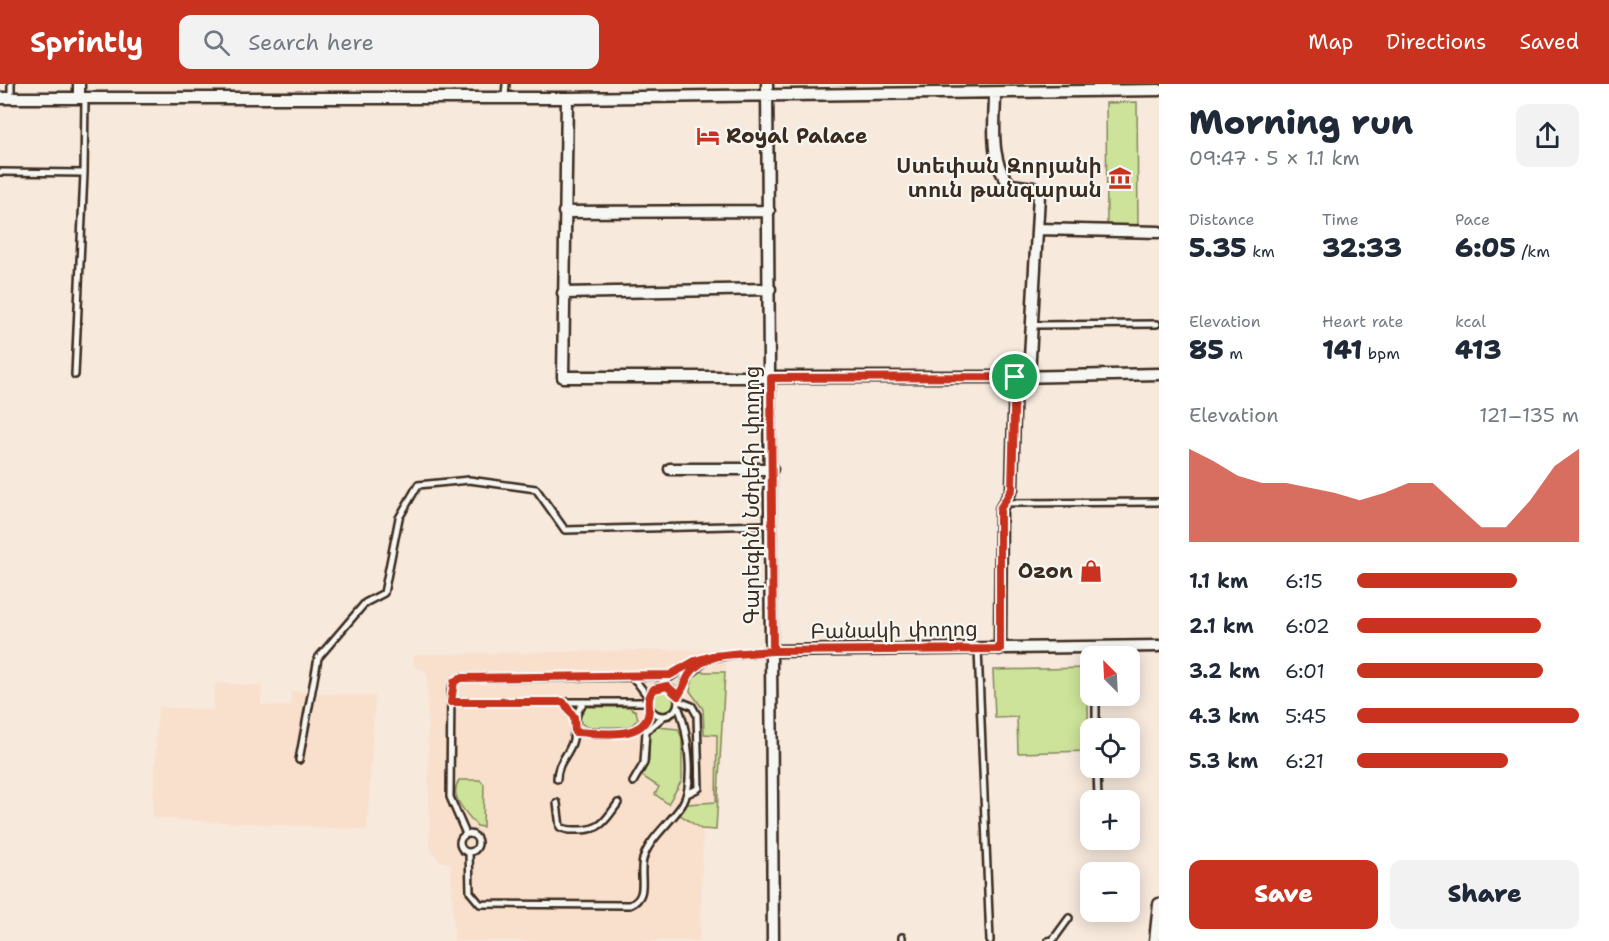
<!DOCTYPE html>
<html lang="en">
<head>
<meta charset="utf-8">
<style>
	:root { --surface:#fff; --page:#f2f2f3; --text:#1f2937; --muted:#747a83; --accent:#c8321e }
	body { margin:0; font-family:"Shantell Sans","Noto Sans Armenian",sans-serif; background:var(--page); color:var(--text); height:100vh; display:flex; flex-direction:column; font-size:22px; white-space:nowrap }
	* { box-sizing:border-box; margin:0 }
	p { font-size:20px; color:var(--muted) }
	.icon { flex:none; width:33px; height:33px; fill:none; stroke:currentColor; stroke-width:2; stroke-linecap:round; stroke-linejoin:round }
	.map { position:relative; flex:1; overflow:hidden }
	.side { display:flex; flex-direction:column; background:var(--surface); width:450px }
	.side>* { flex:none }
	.needle { width:39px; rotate:336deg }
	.buttons { position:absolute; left:1080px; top:562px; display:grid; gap:12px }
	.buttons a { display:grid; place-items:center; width:60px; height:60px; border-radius:12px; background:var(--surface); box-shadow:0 3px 15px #0003; font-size:30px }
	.pin { position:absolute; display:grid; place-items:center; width:51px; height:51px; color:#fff; margin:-26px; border:3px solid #fff; border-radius:50%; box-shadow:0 2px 6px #0007 }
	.round { display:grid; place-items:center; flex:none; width:63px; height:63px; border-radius:12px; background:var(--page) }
	.head { display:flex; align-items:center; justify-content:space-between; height:102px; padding:0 30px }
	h1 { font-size:33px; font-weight:800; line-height:45px }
	.stats { display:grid; grid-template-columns:repeat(3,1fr); gap:9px; height:102px; padding:6px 30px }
	.stats div { display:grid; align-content:center }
	.stats b { font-size:26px; font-weight:800 }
	.stats small { font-size:16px; font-weight:400 }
	.stats p { font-size:16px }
	.chart { height:168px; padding:12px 30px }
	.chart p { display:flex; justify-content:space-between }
	.chart svg { width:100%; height:108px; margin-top:6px; fill:var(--accent); opacity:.7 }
	.action { display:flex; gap:12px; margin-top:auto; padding:12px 30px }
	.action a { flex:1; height:69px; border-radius:12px; background:var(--accent); color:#fff; font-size:24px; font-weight:800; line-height:69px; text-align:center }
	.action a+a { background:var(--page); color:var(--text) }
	ul { padding:0 30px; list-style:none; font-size:20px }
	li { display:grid; grid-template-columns:96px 72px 1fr; align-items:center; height:45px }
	li i { height:15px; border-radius:8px; background:var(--accent) }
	header { display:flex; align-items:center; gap:36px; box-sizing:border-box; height:84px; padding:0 30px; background:var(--accent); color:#fff }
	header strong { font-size:28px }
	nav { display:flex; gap:33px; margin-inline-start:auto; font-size:21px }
	.search { width:420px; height:54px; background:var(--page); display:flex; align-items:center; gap:15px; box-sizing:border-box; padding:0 21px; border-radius:12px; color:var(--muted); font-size:22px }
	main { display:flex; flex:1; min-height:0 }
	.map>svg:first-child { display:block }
	.built { fill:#f8e0cd }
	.green { fill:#cce399; stroke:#84865c; stroke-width:1.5 }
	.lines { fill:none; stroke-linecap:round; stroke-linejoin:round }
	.lane-casing { stroke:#3b2a1e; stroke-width:10 }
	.street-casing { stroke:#3b2a1e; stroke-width:15 }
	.lane { stroke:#f6f6f2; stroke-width:5 }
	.street { stroke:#f6f6f2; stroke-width:10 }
	.route-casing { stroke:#fff; stroke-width:12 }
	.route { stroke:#c8321e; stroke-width:8 }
	.labels { text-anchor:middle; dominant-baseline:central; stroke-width:4.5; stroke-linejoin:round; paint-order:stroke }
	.poi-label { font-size:21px; font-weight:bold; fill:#3b2a1e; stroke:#f6f6f2; text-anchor:end }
	.street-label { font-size:21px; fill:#3b2a1e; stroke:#f6f6f2 }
</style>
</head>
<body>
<header>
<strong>Sprintly</strong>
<div class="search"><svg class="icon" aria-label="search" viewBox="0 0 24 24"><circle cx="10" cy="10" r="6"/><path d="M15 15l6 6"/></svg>Search here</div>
<nav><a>Map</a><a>Directions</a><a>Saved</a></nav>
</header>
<main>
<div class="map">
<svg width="1159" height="857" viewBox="0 0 1159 857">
	<rect width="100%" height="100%" fill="#f7e9dc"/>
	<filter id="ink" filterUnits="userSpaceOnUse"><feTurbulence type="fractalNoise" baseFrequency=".0167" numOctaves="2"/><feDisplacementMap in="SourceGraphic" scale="12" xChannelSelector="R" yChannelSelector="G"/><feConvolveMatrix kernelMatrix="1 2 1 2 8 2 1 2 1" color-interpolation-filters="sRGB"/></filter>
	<g filter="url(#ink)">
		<path class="built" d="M726,565L725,616L719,717L716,746H703L700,857H454L451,780L439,777L430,763L427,588L413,582V574L417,570Z
			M215,599L262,602L261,621L290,623L291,607L375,612L367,746L152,734L158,623L213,626Z"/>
		<path class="green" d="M1137,18L1138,141L1107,142L1106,19Z
			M1087,584L1089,667L1018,669L1017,633L995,634L993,586Z
			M701,588H725L716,746L701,745L679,730L687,720L716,718L717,651L704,650L703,625L690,607L693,594Z
			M652 617a11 11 0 1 1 22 0a11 11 0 1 1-22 0Z
			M586,623H629L636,627L638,635L630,643H587L581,639L579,632Z
			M657,643L678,645L682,654V696L668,720L655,710L659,703L642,692L649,677V651Z
			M459,696H480L484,700L483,743L477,742C466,728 448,713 459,696Z"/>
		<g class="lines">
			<g class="lane-casing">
				<path id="lane" d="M505,12L506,0
					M11,13V0
					M0,88L84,89
					M1032,241L1157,240
					M75,291L84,89L85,14
					M1005,419L1159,418
					M1096,563V573
					M978,565L990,857
					M630,593L670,591
					M648 617a15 15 0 1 1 30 0a15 15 0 1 1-30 0Z
					M658,603C694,570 727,571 773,567
					M678,612L688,592L708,575
					M1096,612V645
					M679,617L692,622L697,631L699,704L687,710
					M451,618H648
					M563,618L574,633
					M575,648C596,648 650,657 649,625
					M299,676L318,574L365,519L384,509L399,434L418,401L469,396L536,405L565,446L770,441
					M1097,684L1098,717
					M557,695C557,679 567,673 572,659C577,644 572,632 584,618
					M633,698L644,679L646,647L663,633
					M557,719L560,743C567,747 572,746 580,746C601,746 606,736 618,719
					M460 759a9 9 0 1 1 18 0a9 9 0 1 1-18 0Z
					M466,750L450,713L451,606L454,598L460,594L630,593L636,597L648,613
					M469,768L470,808L480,820L630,821C651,812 637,790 644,772C651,753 671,738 682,721C696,699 687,644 678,622
					M902,853V857
					M1048,857L1053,856L1069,834"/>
			</g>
			<g class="street-casing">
				<path id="street" d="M767,0L773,857
					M995,10C995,37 988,80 1011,101L1034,104L1039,111L1029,292
					M0,14H567L1159,6
					M79,14V0
					M567,14L563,293H1015L1159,290
					M564,128L769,127
					M1038,145L1159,148
					M563,209L770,205
					M670,385H772
					M1000,565L1001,425L1012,405L1015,293
					M773,567L1159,562
					M1155,857L1159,820"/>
			</g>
			<use href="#lane" class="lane"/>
			<use href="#street" class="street"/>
		</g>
	</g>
	<g class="lines" filter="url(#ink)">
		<g class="route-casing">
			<path id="route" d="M1015,293L1012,405L1000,425V565L773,567L712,572L695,577L670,591L460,594L454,598L451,618H563L574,633L575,648C595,648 640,657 648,632C651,622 645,615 654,605L667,602L678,612C683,605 685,598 689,591C705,565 746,570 773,567L771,294L1015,293"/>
		</g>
		<use href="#route" class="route"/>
	</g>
	<defs>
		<g id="hotel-bare" transform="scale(1.8)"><path d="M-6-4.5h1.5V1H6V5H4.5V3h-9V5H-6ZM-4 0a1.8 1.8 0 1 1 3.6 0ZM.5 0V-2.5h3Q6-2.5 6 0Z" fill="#c8321e" stroke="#f6f6f2" stroke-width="2.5" paint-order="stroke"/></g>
		<g id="museum-bare" transform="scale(1.8)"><path d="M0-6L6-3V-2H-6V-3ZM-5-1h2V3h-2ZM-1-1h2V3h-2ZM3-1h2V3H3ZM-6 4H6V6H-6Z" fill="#c8321e" stroke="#f6f6f2" stroke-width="2.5" paint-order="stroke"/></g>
		<g id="shop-bare" transform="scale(1.8)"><path d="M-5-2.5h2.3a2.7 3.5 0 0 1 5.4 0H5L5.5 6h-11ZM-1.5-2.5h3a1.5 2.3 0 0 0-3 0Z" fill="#c8321e" stroke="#f6f6f2" stroke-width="2.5" paint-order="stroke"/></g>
	</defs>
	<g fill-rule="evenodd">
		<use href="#hotel-bare" x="708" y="52"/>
		<use href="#museum-bare" x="1120" y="94"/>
		<use href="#shop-bare" x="1091" y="487"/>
	</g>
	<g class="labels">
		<g class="poi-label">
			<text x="726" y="52" text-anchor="start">Royal Palace</text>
			<text x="1102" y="82">Ստեփան Զորյանի<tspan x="1102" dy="24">տուն թանգարան</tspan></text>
			<text x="1073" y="487">Ozon</text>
		</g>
		<g class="street-label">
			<text transform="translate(752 411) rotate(-90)">Գարեգին Նժդեհի փողոց</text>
			<text transform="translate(894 546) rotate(-1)">Բանակի փողոց</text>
		</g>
	</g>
</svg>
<div class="buttons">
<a><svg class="needle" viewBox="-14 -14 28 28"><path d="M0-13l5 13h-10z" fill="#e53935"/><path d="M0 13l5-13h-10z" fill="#747a83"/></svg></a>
<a><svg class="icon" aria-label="locate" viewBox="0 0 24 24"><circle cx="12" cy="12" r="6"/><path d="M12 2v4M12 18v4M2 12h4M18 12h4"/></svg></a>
<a>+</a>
<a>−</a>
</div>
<div class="pin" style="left:1015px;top:293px;background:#1e9e55"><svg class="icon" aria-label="arrive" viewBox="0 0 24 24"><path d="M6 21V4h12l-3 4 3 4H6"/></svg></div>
</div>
<section class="side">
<div class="head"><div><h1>Morning run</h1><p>09:47 · 5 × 1.1 km</p></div><a class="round"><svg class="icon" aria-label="share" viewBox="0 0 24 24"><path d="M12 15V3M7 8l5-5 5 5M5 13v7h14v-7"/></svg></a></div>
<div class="stats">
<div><p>Distance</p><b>5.35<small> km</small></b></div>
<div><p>Time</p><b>32:33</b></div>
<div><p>Pace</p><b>6:05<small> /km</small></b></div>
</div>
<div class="stats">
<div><p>Elevation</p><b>85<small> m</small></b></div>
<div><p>Heart rate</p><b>141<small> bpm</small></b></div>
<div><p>kcal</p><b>413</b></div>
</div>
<div class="chart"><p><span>Elevation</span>121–135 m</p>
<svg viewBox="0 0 160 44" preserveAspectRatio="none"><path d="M0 44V6L10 11L20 17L30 20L40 20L50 22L60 24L70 27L80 24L90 20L100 20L110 29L120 38L130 38L140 27L150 13L160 6V44z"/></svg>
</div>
<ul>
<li><b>1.1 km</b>6:15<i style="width:72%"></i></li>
<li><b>2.1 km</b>6:02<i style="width:83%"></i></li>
<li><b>3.2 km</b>6:01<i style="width:84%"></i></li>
<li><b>4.3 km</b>5:45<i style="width:100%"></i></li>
<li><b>5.3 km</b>6:21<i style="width:68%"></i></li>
</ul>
<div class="action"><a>Save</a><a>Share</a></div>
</section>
</main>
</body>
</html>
